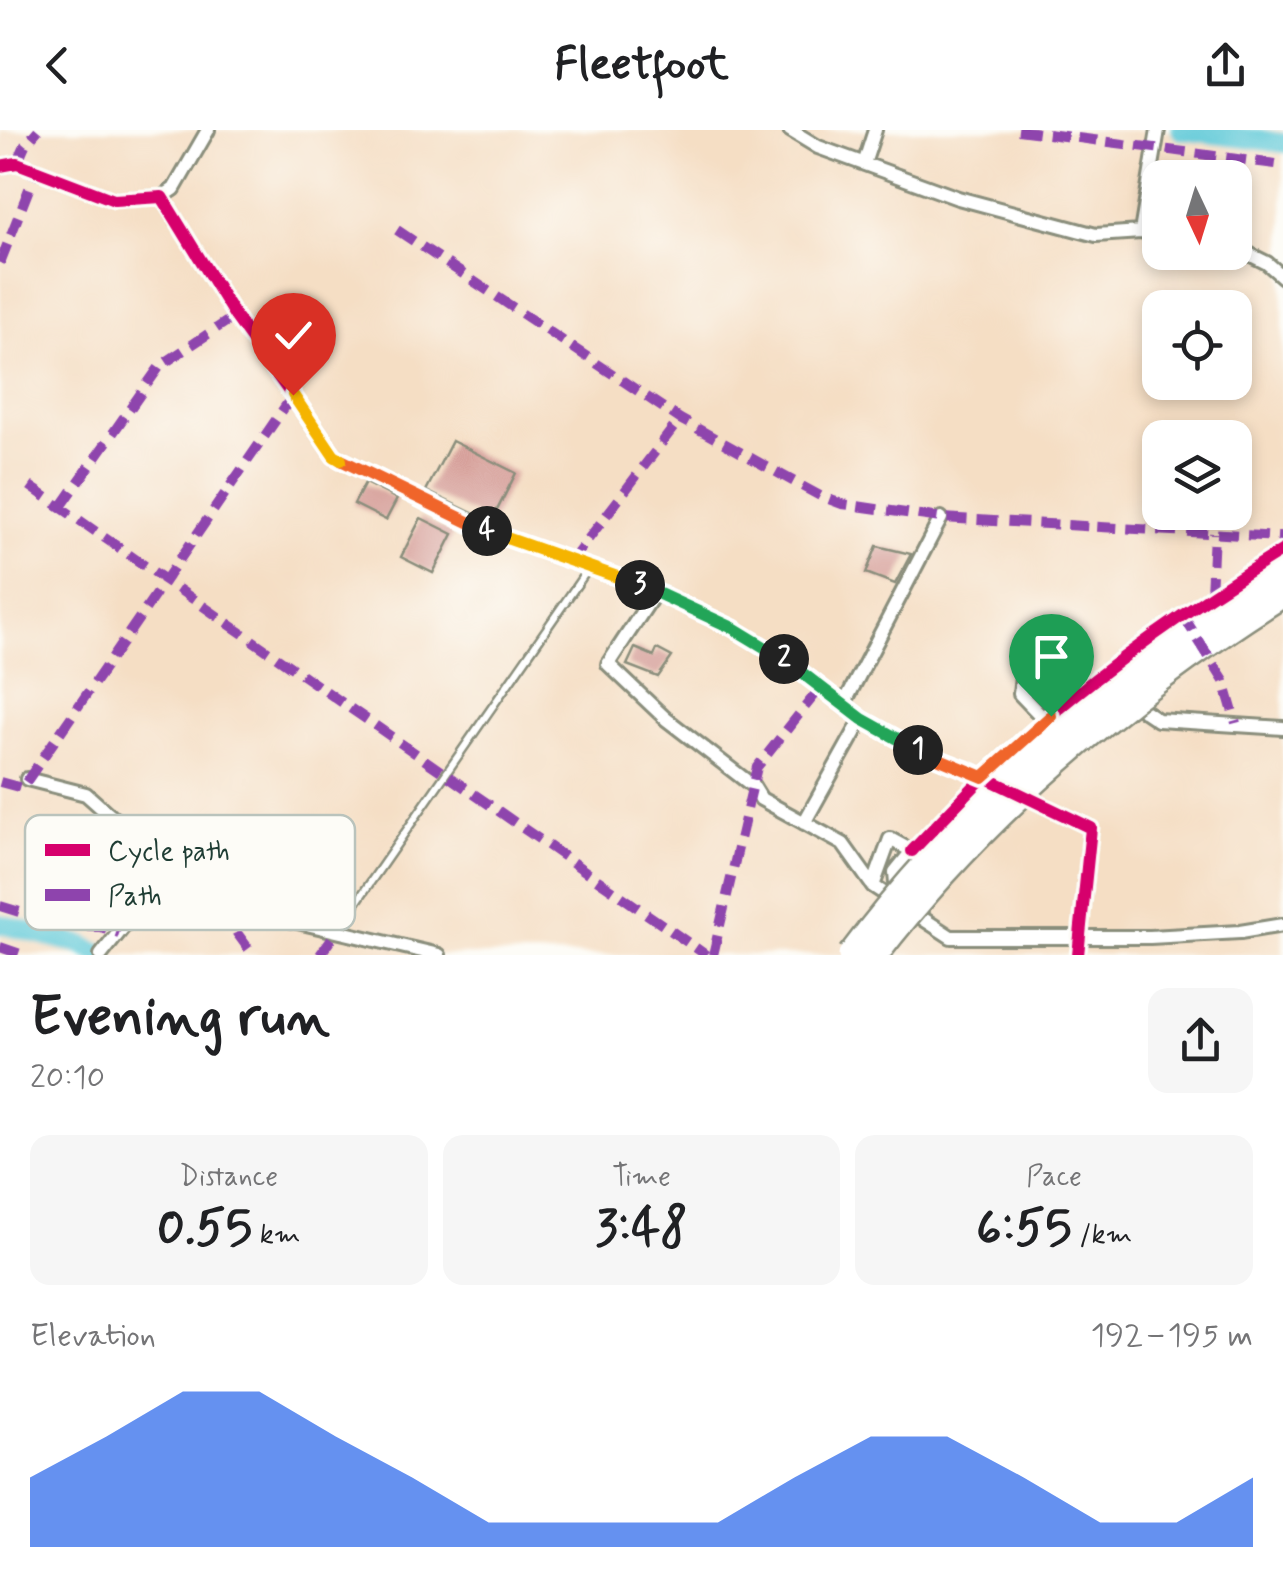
<!DOCTYPE html>
<html lang="en">
<head>
<meta charset="utf-8">
<style>
	:root { --surface:#fff; --page:#f6f6f6; --text:#202124; --muted:#757577; --accent:#2563eb }
	body { margin:0; font-family:Mynerve,sans-serif; background:var(--page); color:var(--text); height:100vh; display:flex; flex-direction:column; font-size:38px; white-space:nowrap }
	* { box-sizing:border-box; margin:0 }
	p { font-size:32px; color:var(--muted) }
	.icon { flex:none; width:55px; height:55px; fill:none; stroke:currentColor; stroke-width:2; stroke-linecap:round; stroke-linejoin:round }
	.map { position:relative; height:825px; overflow:hidden }
	.sheet { display:flex; flex-direction:column; background:var(--surface); flex:1 }
	.sheet>* { flex:none }
	.needle { width:65px; rotate:176deg }
	.fabs { position:absolute; left:1142px; top:30px; display:grid; gap:20px }
	.fabs a { display:grid; place-items:center; width:110px; height:110px; border-radius:20px; background:var(--surface); box-shadow:0 5px 15px #0003; font-size:50px }
	.pin { position:absolute; display:grid; place-items:center; width:85px; height:85px; color:#fff; margin:-102px -42px; border-radius:50% 50% 50% 0; rotate:-45deg; box-shadow:0 0 10px #0007 }
	.pin .icon { rotate:45deg }
	.km { position:absolute; width:50px; height:50px; margin:-25px; border-radius:50%; background:#222; color:#fff; font-size:28px; line-height:50px; text-align:center }
	.round { display:grid; place-items:center; flex:none; width:105px; height:105px; border-radius:20px; background:var(--page) }
	.headline { display:flex; align-items:center; justify-content:space-between; height:170px; padding:0 30px }
	h1 { font-size:55px; font-weight:800; line-height:75px }
	.metrics { display:grid; grid-template-columns:repeat(3,1fr); gap:15px; height:170px; padding:10px 30px }
	.metrics div { display:grid; align-content:center; border-radius:20px; background:var(--page); text-align:center }
	.metrics b { font-size:50px; font-weight:800 }
	.metrics small { font-size:28px; font-weight:400 }
	.metrics p { font-size:28px }
	.chart { height:280px; padding:20px 30px }
	.chart p { display:flex; justify-content:space-between }
	.chart svg { width:100%; height:180px; margin-top:10px; fill:var(--accent); opacity:.7 }
	header { display:flex; justify-content:space-between; align-items:center; height:130px; padding:0 30px; background:var(--surface); font-size:45px; font-weight:800 }
	.map>svg:first-child { display:block }
	.lines { fill:none; stroke-linecap:round; stroke-linejoin:round }
	.river { stroke:#5ec9d8; stroke-width:20 }
	.building { fill:#d7a19b }
	.service-casing { stroke:#8a8e7c; stroke-width:11 }
	.minor-casing { stroke:#8a8e7c; stroke-width:18 }
	.service { stroke:#fff; stroke-width:6 }
	.minor { stroke:#fff; stroke-width:12 }
	.motorway-bridge-casing { stroke:#8a8e7c; stroke-width:30; stroke-linecap:butt }
	.motorway-bridge { stroke:#fff; stroke-width:25 }
	.quiet { stroke:#8e44ad; stroke-width:10; stroke-dasharray:20 10; stroke-linecap:butt }
	.cycleway-casing { stroke:#fdfcf7; stroke-width:19 }
	.cycleway { stroke:#d6006c; stroke-width:12 }
	.split-1-casing { stroke:#fff; stroke-width:20 }
	.split-2-casing { stroke:#fff; stroke-width:20 }
	.split-3-casing { stroke:#fff; stroke-width:20 }
	.split-4-casing { stroke:#fff; stroke-width:20 }
	.split-5-casing { stroke:#fff; stroke-width:20 }
	.split-6-casing { stroke:#fff; stroke-width:20 }
	.split-1 { stroke:#f0652b; stroke-width:12 }
	.split-2 { stroke:#22a559; stroke-width:12 }
	.split-3 { stroke:#22a559; stroke-width:12 }
	.split-4 { stroke:#f5b400; stroke-width:12 }
	.split-5 { stroke:#f0652b; stroke-width:12 }
	.split-6 { stroke:#f5b400; stroke-width:12 }
	.key { fill:#fdfcf7; stroke:#bac3bc; stroke-width:2.5 }
	.key-label { font-size:28px; fill:#1f3d34 }
</style>
</head>
<body>
<header><svg class="icon" aria-label="back" viewBox="0 0 24 24"><path d="M15 5l-7 7 7 7"/></svg>Fleetfoot<svg class="icon" aria-label="share" viewBox="0 0 24 24"><path d="M12 15V3M7 8l5-5 5 5M5 13v7h14v-7"/></svg></header>
<div class="map">
<svg width="1283" height="825" viewBox="0 0 1283 825">
	<rect width="100%" height="100%" fill="#fdfcf7"/>
	<filter id="ink" filterUnits="userSpaceOnUse"><feTurbulence type="fractalNoise" baseFrequency=".01" numOctaves="2"/><feDisplacementMap in="SourceGraphic" scale="20" xChannelSelector="R" yChannelSelector="G"/><feConvolveMatrix kernelMatrix="1 2 1 2 8 2 1 2 1" color-interpolation-filters="sRGB"/></filter>
	<filter id="wash" filterUnits="userSpaceOnUse"><feTurbulence type="fractalNoise" baseFrequency=".0048" numOctaves="4" result="noise"/><feDisplacementMap in="SourceGraphic" scale="40" xChannelSelector="R" yChannelSelector="G"/><feGaussianBlur stdDeviation="2.25" result="paint"/><feColorMatrix in="noise" values="0 0 0 0 0 0 0 0 0 0 0 0 0 0 0 0 0 1.4 0 .05"/><feComposite in="paint" operator="in"/></filter>
	<g filter="url(#wash)">
		<rect width="100%" height="100%" fill="#f5dec4"/>
		<g class="lines">
			<path class="river" d="M1181,0L1283,13
				M0,794L82,815L102,825"/>
		</g>
		<g id="blocks">
			<path class="building" d="M452,311L516,343L491,392L426,361Z
				M365,353L397,369L386,390L354,374Z
				M421,388L453,404L433,443L401,427Z
				M877,416L911,424L895,454L866,443Z
				M635,518L654,526L657,519L672,527L658,547L627,535Z"/>
		</g>
	</g>
	<g filter="url(#ink)">
		<use href="#blocks" fill-opacity="0" stroke="#8a8e7c" stroke-width="2.5"/>
		<g class="lines">
			<g class="service-casing">
				<path id="service" d="M338,799L588,439"/>
			</g>
			<g class="minor-casing">
				<path id="minor" d="M790,0L818,17L958,68L1096,105L1141,102
					M1158,0L1141,102L1160,103
					M864,34L875,0
					M0,36L17,33L114,70L162,67L235,186L335,326L468,394L656,461L733,498L787,531L862,589L924,624L970,640L1091,698L1078,825
					M162,67L174,59L208,0
					M1235,117L1267,133L1283,147
					M656,461L608,534L666,589L753,656L761,669L843,714L873,756L951,807H1150L1240,802L1283,795
					M1023,537L1020,564L1045,590
					M845,572L941,388
					M1143,580L1158,590L1283,598
					M27,649L86,664L161,731L225,775L439,825
					M804,693L862,589
					M912,721C955,676 997,631 1044,591C1118,527 1200,471 1283,420
					M873,756L890,709L912,721L895,742L897,764
					M101,825L171,737"/>
			</g>
			<use href="#service" class="service"/>
			<use href="#minor" class="minor"/>
			<g class="motorway-bridge-casing">
				<path id="motorway-bridge" d="M851,825C967,669 1120,543 1283,439
					M875,825C987,680 1129,561 1283,464"/>
			</g>
			<use href="#motorway-bridge" class="motorway-bridge"/>
			<path class="quiet" d="M1018,0L1283,35
				M17,33L25,15L38,0
				M397,100L680,289L820,366L842,374L941,388L1279,407L1283,411
				M0,133L36,41
				M30,356L706,825
				M61,377L160,236L235,186
				M570,433L680,289
				M1211,464L1214,403
				M1182,484L1224,551L1236,593
				M0,652L22,658L293,265
				M225,775L237,803L253,825
				M0,776L65,796L98,797L119,804
				M0,817L23,825
				M320,825L337,801
				M713,825L757,637L821,557"/>
			<g class="cycleway-casing">
				<path id="cycleway" d="M0,36L17,33L114,70L162,67L235,186L335,326L468,394L656,461L733,498L787,531L862,589L924,624L970,640L1091,698L1078,825
					M912,721C955,676 997,631 1044,591C1118,527 1200,471 1283,420"/>
			</g>
			<use href="#cycleway" class="cycleway"/>
		</g>
	</g>
	<g class="lines" filter="url(#ink)">
		<g class="split-1-casing">
			<path id="split-1" d="M918,620L983,647L1051,586"/>
		</g>
		<g class="split-2-casing">
			<path id="split-2" d="M784,529L862,589L918,620"/>
		</g>
		<g class="split-3-casing">
			<path id="split-3" d="M640,455L733,498L784,529"/>
		</g>
		<g class="split-4-casing">
			<path id="split-4" d="M487,401L640,455"/>
		</g>
		<g class="split-5-casing">
			<path id="split-5" d="M341,330L487,401"/>
		</g>
		<g class="split-6-casing">
			<path id="split-6" d="M293,265L334,326L341,330"/>
		</g>
		<use href="#split-1" class="split-1"/>
		<use href="#split-2" class="split-2"/>
		<use href="#split-3" class="split-3"/>
		<use href="#split-4" class="split-4"/>
		<use href="#split-5" class="split-5"/>
		<use href="#split-6" class="split-6"/>
	</g>
	<rect x="25" y="685" width="330" height="115" rx="15" class="key"/>
	<rect x="45" y="714" width="45" height="12" fill="#d6006c"/>
	<rect x="45" y="759" width="45" height="12" fill="#8e44ad"/>
	<g class="key-label">
		<text x="108" y="730">Cycle path</text>
		<text x="108" y="775">Path</text>
	</g>
</svg>
<div class="fabs">
<a><svg class="needle" viewBox="-14 -14 28 28"><path d="M0-13l5 13h-10z" fill="#e53935"/><path d="M0 13l5-13h-10z" fill="#757577"/></svg></a>
<a><svg class="icon" aria-label="locate" viewBox="0 0 24 24"><circle cx="12" cy="12" r="6"/><path d="M12 2v4M12 18v4M2 12h4M18 12h4"/></svg></a>
<a><svg class="icon" aria-label="layers" viewBox="0 0 24 24"><path d="M12 4l9 5-9 5-9-5zM3 14l9 5 9-5"/></svg></a>
</div>
<div class="pin" style="left:1051px;top:586px;background:#1e9e55"><svg class="icon" aria-label="arrive" viewBox="0 0 24 24"><path d="M6 21V4h12l-3 4 3 4H6"/></svg></div>
<div class="pin" style="left:293px;top:265px;background:#d93025"><svg class="icon" aria-label="check" viewBox="0 0 24 24"><path d="M5 12l5 5 9-10"/></svg></div>
<b class="km" style="left:918px;top:620px">1</b>
<b class="km" style="left:784px;top:529px">2</b>
<b class="km" style="left:640px;top:455px">3</b>
<b class="km" style="left:487px;top:401px">4</b>
</div>
<section class="sheet">
<div class="headline"><div><h1>Evening run</h1><p>20:10</p></div><a class="round"><svg class="icon" aria-label="share" viewBox="0 0 24 24"><path d="M12 15V3M7 8l5-5 5 5M5 13v7h14v-7"/></svg></a></div>
<div class="metrics">
<div><p>Distance</p><b>0.55<small> km</small></b></div>
<div><p>Time</p><b>3:48</b></div>
<div><p>Pace</p><b>6:55<small> /km</small></b></div>
</div>
<div class="chart"><p><span>Elevation</span>192–195 m</p>
<svg viewBox="0 0 160 44" preserveAspectRatio="none"><path d="M0 44V27L10 17L20 6L30 6L40 17L50 27L60 38L70 38L80 38L90 38L100 27L110 17L120 17L130 27L140 38L150 38L160 27V44z"/></svg>
</div>
</section>
</body>
</html>
